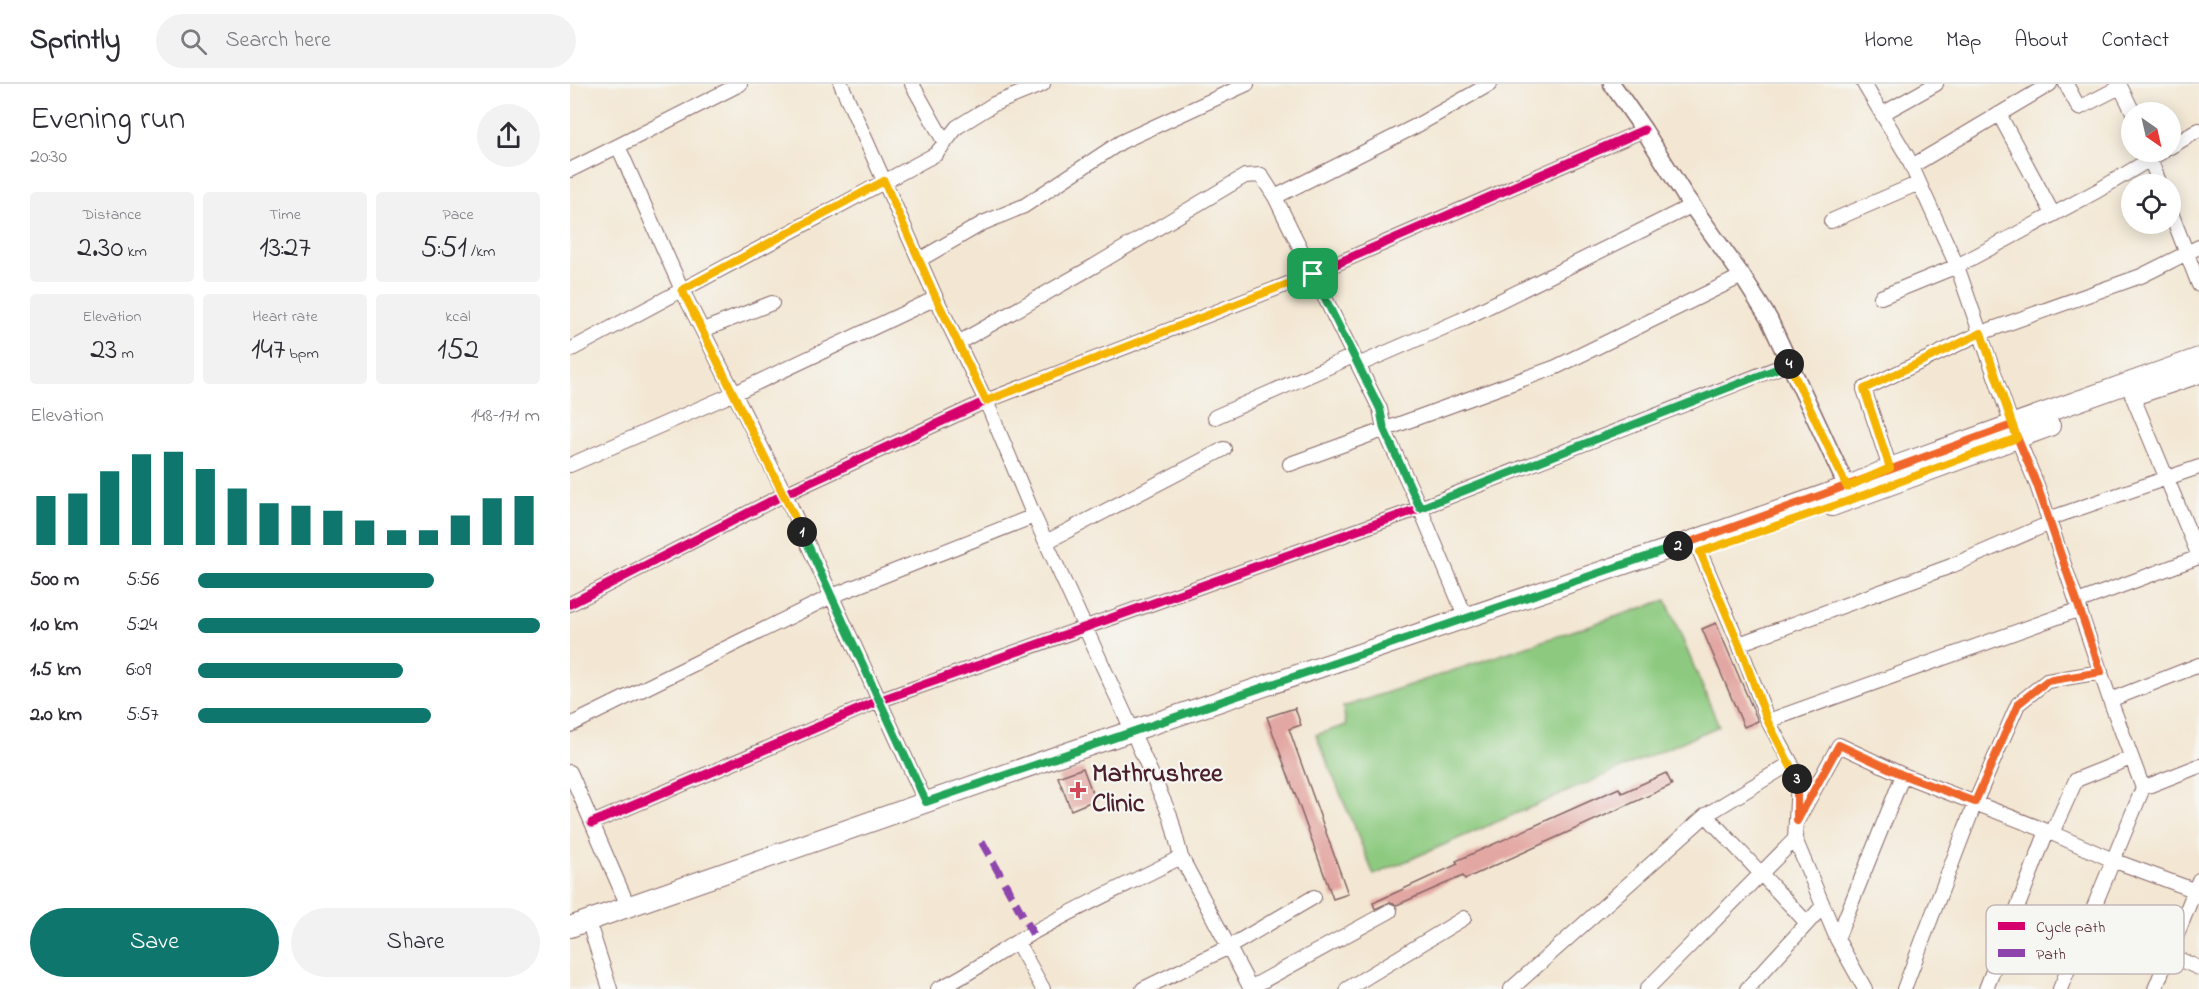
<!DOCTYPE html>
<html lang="en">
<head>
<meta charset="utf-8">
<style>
	:root { --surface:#fff; --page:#f2f2f3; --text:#2b2b33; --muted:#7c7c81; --line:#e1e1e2; --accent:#0f766e }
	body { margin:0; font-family:"Indie Flower",sans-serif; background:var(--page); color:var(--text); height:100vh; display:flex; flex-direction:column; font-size:22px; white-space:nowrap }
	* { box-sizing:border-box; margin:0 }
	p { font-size:20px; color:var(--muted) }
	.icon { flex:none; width:33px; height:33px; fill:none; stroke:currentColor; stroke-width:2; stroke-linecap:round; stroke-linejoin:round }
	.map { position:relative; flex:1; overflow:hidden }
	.side { display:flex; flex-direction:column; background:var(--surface); width:570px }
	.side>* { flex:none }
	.needle { width:39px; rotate:146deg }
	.fabs { position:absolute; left:1551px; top:18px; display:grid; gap:12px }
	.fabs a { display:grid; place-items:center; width:60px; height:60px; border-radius:50%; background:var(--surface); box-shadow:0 3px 15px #0003; font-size:30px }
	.pin { position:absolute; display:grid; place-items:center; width:51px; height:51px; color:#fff; margin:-26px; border-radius:12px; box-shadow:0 3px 9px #0006 }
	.km { position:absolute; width:30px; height:30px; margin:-15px; border-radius:50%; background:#222; color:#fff; font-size:16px; line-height:30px; text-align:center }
	.round { display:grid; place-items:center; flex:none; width:63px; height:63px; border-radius:32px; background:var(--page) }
	.headline { display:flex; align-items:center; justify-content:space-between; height:102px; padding:0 30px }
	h1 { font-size:33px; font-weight:600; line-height:45px }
	.metrics { display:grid; grid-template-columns:repeat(3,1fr); gap:9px; height:102px; padding:6px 30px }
	.metrics div { display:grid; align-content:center; border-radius:6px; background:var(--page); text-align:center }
	.metrics b { font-size:30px; font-weight:600 }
	.metrics small { font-size:16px; font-weight:400 }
	.metrics p { font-size:16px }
	.chart { height:168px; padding:12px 30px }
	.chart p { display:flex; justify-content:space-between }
	.chart svg { width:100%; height:108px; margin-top:6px; stroke:var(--accent); stroke-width:6 }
	.action { display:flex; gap:12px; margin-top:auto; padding:12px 30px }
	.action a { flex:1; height:69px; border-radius:36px; background:var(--accent); color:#fff; font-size:24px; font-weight:600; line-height:69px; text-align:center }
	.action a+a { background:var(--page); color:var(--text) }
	ul { padding:0 30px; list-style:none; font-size:20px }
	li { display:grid; grid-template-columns:96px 72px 1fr; align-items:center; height:45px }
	li i { height:15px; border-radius:8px; background:var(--accent) }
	header { display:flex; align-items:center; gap:36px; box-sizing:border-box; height:84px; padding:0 30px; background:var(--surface); border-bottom:2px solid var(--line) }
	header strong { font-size:28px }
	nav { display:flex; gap:33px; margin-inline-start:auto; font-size:21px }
	.search { width:420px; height:54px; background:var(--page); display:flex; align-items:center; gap:15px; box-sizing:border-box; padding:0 21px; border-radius:33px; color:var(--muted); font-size:22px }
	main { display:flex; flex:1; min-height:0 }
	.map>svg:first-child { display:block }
	.green { fill:#8dca80; stroke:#6c7456; stroke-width:1.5 }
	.building { fill:#e3a7a3 }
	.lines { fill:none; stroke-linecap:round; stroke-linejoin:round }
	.minor-casing { stroke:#856566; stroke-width:16 }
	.tertiary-casing { stroke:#856566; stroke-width:19 }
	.secondary-casing { stroke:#856566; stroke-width:22 }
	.minor { stroke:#fff; stroke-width:14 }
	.tertiary { stroke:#fff; stroke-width:16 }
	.secondary { stroke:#fff; stroke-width:20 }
	.quiet { stroke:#8e44ad; stroke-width:8; stroke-dasharray:15 8; stroke-linecap:butt }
	.cycleway-casing { stroke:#f6f6f2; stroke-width:13 }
	.cycleway { stroke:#d6006c; stroke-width:9 }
	.split-1-casing { stroke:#fff; stroke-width:12 }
	.split-2-casing { stroke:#fff; stroke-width:12 }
	.split-3-casing { stroke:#fff; stroke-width:12 }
	.split-4-casing { stroke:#fff; stroke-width:12 }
	.split-5-casing { stroke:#fff; stroke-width:12 }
	.split-1 { stroke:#f5b400; stroke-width:8 }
	.split-2 { stroke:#22a559; stroke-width:8 }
	.split-3 { stroke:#f0652b; stroke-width:8 }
	.split-4 { stroke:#f5b400; stroke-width:8 }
	.split-5 { stroke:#22a559; stroke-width:8 }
	.poi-dot { fill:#d1495b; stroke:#f6f6f2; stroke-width:2 }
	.labels { text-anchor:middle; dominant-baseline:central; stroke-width:4.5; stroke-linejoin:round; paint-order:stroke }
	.poi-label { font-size:26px; font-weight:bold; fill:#4a1f2b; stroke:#f6f6f2; text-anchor:start }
	.key { fill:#f6f6f2; stroke:#c2b6b6; stroke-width:1.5 }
	.key-label { font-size:16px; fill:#4a1f2b }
</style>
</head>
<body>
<header>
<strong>Sprintly</strong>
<div class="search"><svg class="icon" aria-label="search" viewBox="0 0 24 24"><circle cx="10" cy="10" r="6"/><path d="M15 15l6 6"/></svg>Search here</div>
<nav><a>Home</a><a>Map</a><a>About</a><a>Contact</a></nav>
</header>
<main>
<section class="side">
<div class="headline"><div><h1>Evening run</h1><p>20:30</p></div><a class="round"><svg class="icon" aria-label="share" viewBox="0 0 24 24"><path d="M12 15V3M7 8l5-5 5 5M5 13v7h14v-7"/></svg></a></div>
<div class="metrics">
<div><p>Distance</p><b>2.30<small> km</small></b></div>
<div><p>Time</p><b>13:27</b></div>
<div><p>Pace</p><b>5:51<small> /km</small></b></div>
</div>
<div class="metrics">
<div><p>Elevation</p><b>23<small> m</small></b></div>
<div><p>Heart rate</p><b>147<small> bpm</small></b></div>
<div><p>kcal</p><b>152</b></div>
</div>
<div class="chart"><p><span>Elevation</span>148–171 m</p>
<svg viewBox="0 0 160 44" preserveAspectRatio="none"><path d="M5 44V24M15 44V23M25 44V14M35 44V7M45 44V6M55 44V13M65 44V21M75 44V27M85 44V28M95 44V30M105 44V34M115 44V38M125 44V38M135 44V32M145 44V25M155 44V24"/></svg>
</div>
<ul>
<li><b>500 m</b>5:56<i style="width:69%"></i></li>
<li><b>1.0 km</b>5:24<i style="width:100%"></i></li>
<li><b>1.5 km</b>6:09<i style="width:60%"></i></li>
<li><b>2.0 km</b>5:57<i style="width:68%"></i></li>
</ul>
<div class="action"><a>Save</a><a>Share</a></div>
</section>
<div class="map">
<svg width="1629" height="905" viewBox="0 0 1629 905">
	<rect width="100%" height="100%" fill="#f6f6f2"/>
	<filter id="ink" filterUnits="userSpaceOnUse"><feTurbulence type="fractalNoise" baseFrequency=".0167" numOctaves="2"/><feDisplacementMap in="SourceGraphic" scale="12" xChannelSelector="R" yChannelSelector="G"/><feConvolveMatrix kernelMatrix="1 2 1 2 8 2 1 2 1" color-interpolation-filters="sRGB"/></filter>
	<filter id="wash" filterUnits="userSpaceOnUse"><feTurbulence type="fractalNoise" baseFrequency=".008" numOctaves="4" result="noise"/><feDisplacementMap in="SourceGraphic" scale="24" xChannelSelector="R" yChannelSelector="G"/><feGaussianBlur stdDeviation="1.35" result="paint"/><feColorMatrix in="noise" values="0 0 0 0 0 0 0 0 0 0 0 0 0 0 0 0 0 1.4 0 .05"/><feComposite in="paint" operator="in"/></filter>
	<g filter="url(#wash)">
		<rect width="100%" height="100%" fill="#f3e7d3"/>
		<path class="green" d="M1096,516L1149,642L804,791L746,651L776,641L773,623Z"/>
		<g id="blocks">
			<path class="building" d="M1146,539L1188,637L1174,643L1132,545Z
				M725,624L731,641L719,645L778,810L763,815L697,633Z
				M513,684L525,716L501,726L488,693Z
				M1096,689L1102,701L895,795L893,792L827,821L820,818L805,825L803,819L888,780L886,777L1049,704L1052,709Z"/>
		</g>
	</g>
	<g filter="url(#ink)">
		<use href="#blocks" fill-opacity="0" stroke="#856566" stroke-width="1.5"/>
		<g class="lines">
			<g class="minor-casing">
				<path id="minor" d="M271,0L366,214L416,317L464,432L563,648
					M342,0L375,59
					M1294,0L1337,72L1387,182L1442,341L1467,401L1540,616L1573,704L1490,905
					M1496,0L1509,24L1550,3
					M1549,0L1563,28
					M1312,30L1366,0
					M1429,30L1483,130
					M48,62L170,0
					M1600,63L1629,46
					M1580,75L1590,100
					M1342,82L1480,0
					M0,86L48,62L112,206L215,410L356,719
					M705,113L846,42L920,0
					M1600,126L1629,201
					M1261,137L1349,99
					M349,176L413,139L454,122L551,58L677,0
					M1311,213L1387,182L1527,107L1592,68
					M133,246L202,219
					M388,259L524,182L675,92L691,91L705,113L810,325L814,345L850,424L896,534
					M0,266L366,70L387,43L424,20L473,0
					M788,281L891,236L1121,122
					M1562,311L1629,472
					M645,333L783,272
					M720,380L986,283L1172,192
					M0,381L165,309L366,214
					M1320,384L1294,305L1411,249L1571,192L1629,163
					M1478,435L1629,383
					M476,458L654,365
					M1130,468L1169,560L1198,637L1221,679L1228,698L1225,755L1267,855L1295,905
					M1507,518L1629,473
					M0,520L215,410L416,317L736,193L1074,46
					M1169,560L1381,482L1480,439
					M1540,616L1629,581
					M1198,637L1510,525
					M0,641L262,512L464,432
					M567,658L600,731L611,773L681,905
					M0,688L58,822
					M1573,704L1629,682
					M1136,731L1237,839
					M1227,737L1269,661L1333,691L1477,747L1545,777L1629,808
					M22,739L311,616L850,424L1220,279
					M1482,749L1506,696L1561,674
					M22,849L40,905
					M1267,855L1333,691
					M447,858L473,905
					M1599,871L1629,884
					M680,904L820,827
					M368,905C395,893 418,876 443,860C497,828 555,802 611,773
					M573,905L659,863L744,813
					M777,905L894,834
					M941,905L1136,731L1221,679
					M1077,905L1225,755
					M1177,905L1253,822
					M1334,905L1405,719L1448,620L1477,597L1531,588
					M1416,905L1477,747
					M1585,905L1629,796"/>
			</g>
			<g class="tertiary-casing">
				<path id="tertiary" d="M1042,0L1074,46L1115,112L1172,192L1199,235L1277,403"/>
			</g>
			<g class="secondary-casing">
				<path id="secondary" d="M1572,308L1629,289
					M1262,422L1480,342
					M0,843L494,670L1125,456L1277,403L1320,384L1629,274"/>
			</g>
			<use href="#minor" class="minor"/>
			<use href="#tertiary" class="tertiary"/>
			<use href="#secondary" class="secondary"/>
			<path class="quiet" d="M412,758L463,850"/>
			<g class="cycleway-casing">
				<path id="cycleway" d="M0,520L215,410L416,317L736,193L1074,46
					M22,739L311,616L850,424L1220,279"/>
			</g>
			<use href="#cycleway" class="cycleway"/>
		</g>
	</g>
	<g class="lines" filter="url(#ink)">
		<g class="split-1-casing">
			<path id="split-1" d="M232,448L112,206L314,97L366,214L416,317L743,190"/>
		</g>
		<g class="split-2-casing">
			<path id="split-2" d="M232,448L356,718L1108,462"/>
		</g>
		<g class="split-3-casing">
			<path id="split-3" d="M1108,462C1220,424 1330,381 1442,341L1467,401L1531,588L1477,597L1448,620L1405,718L1333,691L1269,661L1227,737V695"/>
		</g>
		<g class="split-4-casing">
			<path id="split-4" d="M1219,280L1277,403L1320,384L1294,305L1411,249L1447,354L1275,418L1130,468L1169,560L1198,638L1227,695"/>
		</g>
		<g class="split-5-casing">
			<path id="split-5" d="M743,190L810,325L814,345L850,424L1219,280"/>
		</g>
		<use href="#split-1" class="split-1"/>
		<use href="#split-2" class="split-2"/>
		<use href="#split-3" class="split-3"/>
		<use href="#split-4" class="split-4"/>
		<use href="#split-5" class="split-5"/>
	</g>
	<path class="poi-dot" d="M505 697h6v6h6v6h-6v6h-6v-6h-6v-6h6z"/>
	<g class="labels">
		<g class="poi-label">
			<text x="522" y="691">Mathrushree<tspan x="522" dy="30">Clinic</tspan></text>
		</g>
	</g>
	<rect x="1416" y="821" width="198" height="69" rx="9" class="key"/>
	<rect x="1428" y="838" width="27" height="8" fill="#d6006c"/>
	<rect x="1428" y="865" width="27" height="8" fill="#8e44ad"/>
	<g class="key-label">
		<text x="1466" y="848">Cycle path</text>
		<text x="1466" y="875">Path</text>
	</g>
</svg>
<div class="fabs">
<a><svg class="needle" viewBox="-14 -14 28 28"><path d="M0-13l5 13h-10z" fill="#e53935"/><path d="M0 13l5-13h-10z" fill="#7c7c81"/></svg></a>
<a><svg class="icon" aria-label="locate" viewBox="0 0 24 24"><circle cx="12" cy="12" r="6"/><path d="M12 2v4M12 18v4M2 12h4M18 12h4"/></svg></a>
</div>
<div class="pin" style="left:743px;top:190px;background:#1e9e55"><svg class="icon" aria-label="arrive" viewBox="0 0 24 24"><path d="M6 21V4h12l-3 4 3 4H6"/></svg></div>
<b class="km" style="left:232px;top:448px">1</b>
<b class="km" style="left:1108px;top:462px">2</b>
<b class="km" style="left:1227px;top:695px">3</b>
<b class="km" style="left:1219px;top:280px">4</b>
</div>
</main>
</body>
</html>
